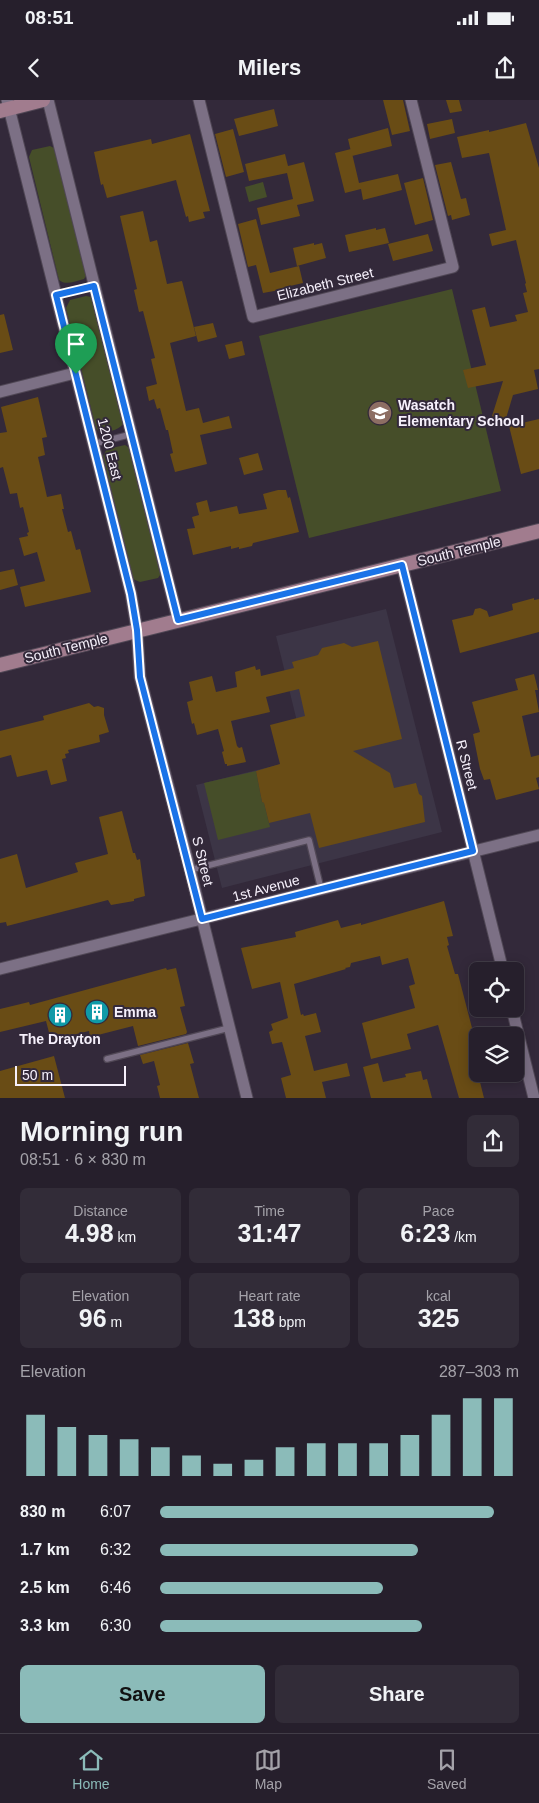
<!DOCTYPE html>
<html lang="en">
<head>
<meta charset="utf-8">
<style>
	:root { --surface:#261f2c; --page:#322c38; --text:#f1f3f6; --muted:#a4a2a9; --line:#423d48; --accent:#8bbbb9 }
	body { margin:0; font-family:Arial,sans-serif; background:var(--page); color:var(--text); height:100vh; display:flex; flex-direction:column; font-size:19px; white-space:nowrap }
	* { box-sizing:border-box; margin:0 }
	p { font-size:16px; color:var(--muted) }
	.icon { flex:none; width:28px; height:28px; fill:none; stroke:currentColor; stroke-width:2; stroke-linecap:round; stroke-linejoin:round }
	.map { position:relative; height:998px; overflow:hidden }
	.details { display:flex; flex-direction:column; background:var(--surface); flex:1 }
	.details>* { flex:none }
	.controls { position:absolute; left:469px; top:862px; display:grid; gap:10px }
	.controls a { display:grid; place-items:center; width:55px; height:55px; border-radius:8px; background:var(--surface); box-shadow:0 2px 12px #0003,0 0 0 1px var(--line); font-size:25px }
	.scale { position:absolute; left:15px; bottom:12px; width:111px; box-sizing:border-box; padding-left:5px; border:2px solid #f6f0fb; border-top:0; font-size:14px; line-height:18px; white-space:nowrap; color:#f6f0fb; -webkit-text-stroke:4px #33293a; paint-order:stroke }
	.pin { position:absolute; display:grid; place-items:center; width:42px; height:42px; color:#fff; margin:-51px -21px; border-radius:50% 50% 50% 0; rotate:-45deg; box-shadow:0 0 5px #0007 }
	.pin .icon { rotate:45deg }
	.round { display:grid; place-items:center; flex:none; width:52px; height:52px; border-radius:8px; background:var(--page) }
	.overview { display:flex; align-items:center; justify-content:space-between; height:85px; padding:0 20px }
	h1 { font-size:28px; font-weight:600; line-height:38px }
	.metrics { display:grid; grid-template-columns:repeat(3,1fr); gap:8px; height:85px; padding:5px 20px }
	.metrics div { display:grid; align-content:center; border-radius:8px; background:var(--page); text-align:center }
	.metrics b { font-size:25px; font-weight:600 }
	.metrics small { font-size:14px; font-weight:400 }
	.metrics p { font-size:14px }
	.chart { height:140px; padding:10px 20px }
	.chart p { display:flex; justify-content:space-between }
	.chart svg { width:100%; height:90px; margin-top:5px; stroke:var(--accent); stroke-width:6 }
	.cta { display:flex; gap:10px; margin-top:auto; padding:10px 20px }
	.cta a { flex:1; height:58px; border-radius:8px; background:var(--accent); color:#111; font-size:20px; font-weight:600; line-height:58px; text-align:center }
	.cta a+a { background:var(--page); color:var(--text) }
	ul { padding:0 20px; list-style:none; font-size:16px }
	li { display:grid; grid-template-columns:80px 60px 1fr; align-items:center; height:38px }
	li i { height:12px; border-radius:6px; background:var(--accent) }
	.status { display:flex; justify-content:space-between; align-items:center; height:35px; padding:0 25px; background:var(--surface); direction:ltr }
	.status svg { height:14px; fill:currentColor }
	header { display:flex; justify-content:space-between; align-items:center; height:65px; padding:0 20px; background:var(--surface); font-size:22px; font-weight:600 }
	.tabs { display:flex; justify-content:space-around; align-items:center; height:70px; border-top:1px solid var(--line); background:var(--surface); font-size:14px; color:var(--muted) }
	.tabs a { display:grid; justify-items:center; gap:2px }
	.tabs .active { color:var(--accent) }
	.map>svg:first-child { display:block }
	.education { fill:#3c3546 }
	.green { fill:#464e29 }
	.building { fill:#694c15 }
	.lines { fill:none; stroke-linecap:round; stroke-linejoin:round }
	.service-casing { stroke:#504755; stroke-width:8 }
	.minor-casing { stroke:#504755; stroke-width:13 }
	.secondary-casing { stroke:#504755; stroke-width:16 }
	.service { stroke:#7c7085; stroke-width:5.5 }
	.minor { stroke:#7c7085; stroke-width:11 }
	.secondary { stroke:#a17c8e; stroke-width:14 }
	.route-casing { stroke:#fff; stroke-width:10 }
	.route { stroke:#1a73e8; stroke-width:6 }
	.labels { text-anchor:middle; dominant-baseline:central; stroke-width:4; stroke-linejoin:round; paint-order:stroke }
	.street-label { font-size:14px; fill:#f6f0fb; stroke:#33293a }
	.poi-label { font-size:14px; font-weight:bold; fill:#f6f0fb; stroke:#33293a; text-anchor:start }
</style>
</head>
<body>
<div class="status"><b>08:51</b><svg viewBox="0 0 49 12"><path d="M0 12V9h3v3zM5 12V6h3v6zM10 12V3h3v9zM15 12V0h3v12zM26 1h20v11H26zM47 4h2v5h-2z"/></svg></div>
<header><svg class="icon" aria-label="back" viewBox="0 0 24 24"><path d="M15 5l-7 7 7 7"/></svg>Milers<svg class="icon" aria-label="share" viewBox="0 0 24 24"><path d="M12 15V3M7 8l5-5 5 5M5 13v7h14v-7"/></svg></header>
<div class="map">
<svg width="539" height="998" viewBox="0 0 539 998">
	<rect width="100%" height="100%" fill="#33293a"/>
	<path class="education" d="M386,509L442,732L222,788L196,685L306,658L276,536Z"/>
	<path class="green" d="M50,46L54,48L87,174L84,179C75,181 66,186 59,180L29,57L32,50Z
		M263,82L267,97L249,102L245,87Z
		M452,189L501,391L309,438L259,236Z
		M86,196L91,197L94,200L124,322C121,330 107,333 99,332L96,328L66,208L70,200Z
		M125,345L131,349L162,472L158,478L140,482L133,479L103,356L107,349Z
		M256,671L262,702L264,703L270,727L218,740L204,683Z"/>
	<path class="building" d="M383,0H403L410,31L392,35Z
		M446,0H459L462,11L450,13Z
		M274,9L278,26L239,36L234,19Z
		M452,19L455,33L430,39L427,24Z
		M526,23L539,68V269L534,270L538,289L513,295L504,325L495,328L492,316L503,281L468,288L463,270L486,265L472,210L485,207L490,227L517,221L515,215L528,212L523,193L527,192L525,184L526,183L516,140L492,146L489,134L506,130L489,53L462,58L457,37L489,30V32Z
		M388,28L392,46L352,56L348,39Z
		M233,29L244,72L226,77L215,34Z
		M190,34L210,111L203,112L205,118L189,122L188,116L186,117L176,80L107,98L103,84L101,85L94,52L151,39L152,44Z
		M351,49L359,83L398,74L402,90L363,100L361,89L345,93L335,53Z
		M285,54L288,66L304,62L314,101L297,105L300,116L261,125L257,108L293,99L287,73L249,81L245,64Z
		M451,62L461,99L466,98L470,115L452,120L451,115L448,116L435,65Z
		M423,78L433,120L415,125L404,83Z
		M143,111L150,142L157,140L167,184L182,181L196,236L170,243L186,311L199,308L203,323L229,316L232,328L200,335L207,364L175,372L170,354L173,353L168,330H166L160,308L157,309L154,299L149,301L146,287L157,284L151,259L155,258L143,211L139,212L134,190L137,189L120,116Z
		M256,119L270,173L299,166L303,183L290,186L291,188L263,193L256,165L248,167L238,124Z
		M376,128V130L385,128L389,143L349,152L345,135Z
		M428,134L433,151L393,161L388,144Z
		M314,143V145L322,143L326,158L297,166L293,148Z
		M4,214L13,250L0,253V215Z
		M213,223L217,237L198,242L194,227Z
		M242,241L245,255L229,259L225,245Z
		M38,297L47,337L42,338L45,355L38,357L47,397L61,394L64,409H62L68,432L71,431L76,450L80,449L91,492L25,507L20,487L45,481L37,452L24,456L19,438L28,436L27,433L29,432L23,407L20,408L17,393L10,394L3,367L0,368V333L7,332L1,307Z
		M539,319V369L521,374L509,326Z
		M258,353L263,370L244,375L239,358Z
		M278,390H286L288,398L290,397L299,432L253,443L252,446L239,449V447L231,449V446L193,455L187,429L195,428L192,417L199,415L196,403L207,400L210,412L237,406L239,414L267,409L263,394Z
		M14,469L18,485L0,490V472Z
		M534,498V500L539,499V532L460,553L452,520L473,515L475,509L480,508L487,511L489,517L513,510L512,504Z
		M378,541L402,639L353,651L390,673L394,688L416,683L419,694L422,696L425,722L319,748L310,713L269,723L264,703L262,702L256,671L280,664L270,625L305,616L299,589L266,597L270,612L231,621L237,646L239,648L242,647L246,662L227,666V664H225L222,652L224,651L218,629L197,635L194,623L192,624L187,602L193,600L189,582L212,576L216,592L237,587L235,572L255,566L256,570L260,569L261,576L294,568L292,562L318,555L322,548L344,543L352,547Z
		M534,574L538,590H535L539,612L522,616L531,657L539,655V677L536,678L539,689L496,700L490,679L484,680L480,669L473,634L480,632L472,602L518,590L515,579Z
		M89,603L94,607L98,606L104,608V615L109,632L99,635L100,642L68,650L69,653L65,654L66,658L62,659L67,681L51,685L47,670L17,677L11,655L0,658V631L44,620L43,616Z
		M122,711L133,753H135L137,760L140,759L145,796L134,799V801L111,805L108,800L7,826L6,822L0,823V759L17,754L26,788L78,772L75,763L108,754L99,717Z
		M444,801L453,836L447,837L449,845L447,846L455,874H458L478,951V974L484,998H459L438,925L407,934L411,949L371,959L362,923L415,908L409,886L415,884L408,858L382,865L380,856L351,863L350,867L345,868L346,869L294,884L301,915L303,914L304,916L316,913L321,932L305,936L314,971L347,963L350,976L322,982L326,998H286L281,978L291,975L282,942L272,944L269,932L273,930L271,924L288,918L280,882L252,889L241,848L296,837L295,832L338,820L341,828L361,823V825Z
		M166,868L167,870L176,868L185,906L180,907L187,932L186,934L138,946L133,926L90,937L89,931L51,940L46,921L0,932V909L29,902L30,905Z
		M188,943L194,963L190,964L199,998H160L157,986L160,985L154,961L143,964L140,955Z
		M54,956L65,998H0V971Z
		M378,963L383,982L406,977L405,974L421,971L423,980L427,979L432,998H371L363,967Z"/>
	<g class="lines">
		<g class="service-casing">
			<path id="service" d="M56,195L94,185
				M93,344L132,334
				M190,770L309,740L321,789
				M107,959L229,928"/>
		</g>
		<g class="minor-casing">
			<path id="minor" d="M7,0L131,494L137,530L140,577L190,770L247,998
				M48,0L178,520
				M199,0L253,217L453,167L411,0
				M0,292L75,273
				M402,465L503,871
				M0,869L539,735
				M512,909L534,998"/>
		</g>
		<g class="secondary-casing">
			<path id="secondary" d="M0,11L43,0
				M0,565L539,431"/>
		</g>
		<use href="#service" class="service"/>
		<use href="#minor" class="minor"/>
		<use href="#secondary" class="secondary"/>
	</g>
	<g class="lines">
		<g class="route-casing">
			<path id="route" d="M94,186L178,520L402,465L473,751L202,819L140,577L137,530L131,494L56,195Z"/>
		</g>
		<use href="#route" class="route"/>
	</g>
	<defs>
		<g id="school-disc" transform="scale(1.25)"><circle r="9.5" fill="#8d6e63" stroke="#33293a"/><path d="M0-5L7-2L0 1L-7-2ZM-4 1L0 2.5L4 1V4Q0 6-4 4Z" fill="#fff"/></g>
		<g id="building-disc" transform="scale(1.25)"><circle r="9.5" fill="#0f9aa8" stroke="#33293a"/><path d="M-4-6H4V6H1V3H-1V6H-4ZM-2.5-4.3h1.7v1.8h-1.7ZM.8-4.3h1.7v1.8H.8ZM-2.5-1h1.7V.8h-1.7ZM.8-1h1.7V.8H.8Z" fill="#fff"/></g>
	</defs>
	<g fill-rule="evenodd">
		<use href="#school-disc" x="380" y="313"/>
		<use href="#building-disc" x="97" y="912"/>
		<use href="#building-disc" x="60" y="915"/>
	</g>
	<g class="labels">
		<g class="street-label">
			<text transform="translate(325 184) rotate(-14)">Elizabeth Street</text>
			<text transform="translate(110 349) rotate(76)">1200 East</text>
			<text transform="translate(459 451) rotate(-14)">South Temple</text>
			<text transform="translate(66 548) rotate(-14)">South Temple</text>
			<text transform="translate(467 665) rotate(76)">R Street</text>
			<text transform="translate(203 761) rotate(76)">S Street</text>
			<text transform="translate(266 788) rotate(-15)">1st Avenue</text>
		</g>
		<g class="poi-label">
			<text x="398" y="305">Wasatch<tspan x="398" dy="16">Elementary School</tspan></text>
			<text x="114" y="912">Emma</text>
			<text x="60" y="939" text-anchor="middle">The Drayton</text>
		</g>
	</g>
</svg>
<div class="controls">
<a><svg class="icon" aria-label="locate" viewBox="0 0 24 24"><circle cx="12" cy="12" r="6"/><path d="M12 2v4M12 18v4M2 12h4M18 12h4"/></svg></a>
<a><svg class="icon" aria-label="layers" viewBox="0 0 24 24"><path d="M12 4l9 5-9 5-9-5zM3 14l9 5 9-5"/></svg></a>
</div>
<div class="scale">50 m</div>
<div class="pin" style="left:76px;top:274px;background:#1e9e55"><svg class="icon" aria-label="arrive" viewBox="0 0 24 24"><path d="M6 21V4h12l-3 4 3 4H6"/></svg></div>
</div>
<section class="details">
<div class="overview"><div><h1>Morning run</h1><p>08:51 · 6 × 830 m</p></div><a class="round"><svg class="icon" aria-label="share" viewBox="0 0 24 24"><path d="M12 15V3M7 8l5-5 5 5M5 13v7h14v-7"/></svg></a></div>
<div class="metrics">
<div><p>Distance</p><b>4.98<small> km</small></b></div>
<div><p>Time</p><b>31:47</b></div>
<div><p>Pace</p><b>6:23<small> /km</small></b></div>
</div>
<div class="metrics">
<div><p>Elevation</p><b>96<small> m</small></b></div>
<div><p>Heart rate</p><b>138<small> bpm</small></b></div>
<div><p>kcal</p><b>325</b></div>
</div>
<div class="chart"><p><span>Elevation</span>287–303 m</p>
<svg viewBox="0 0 160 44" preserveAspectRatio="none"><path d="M5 44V14M15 44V20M25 44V24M35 44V26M45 44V30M55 44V34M65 44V38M75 44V36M85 44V30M95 44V28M105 44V28M115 44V28M125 44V24M135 44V14M145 44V6M155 44V6"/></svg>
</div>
<ul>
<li><b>830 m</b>6:07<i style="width:93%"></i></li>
<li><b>1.7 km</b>6:32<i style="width:72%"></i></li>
<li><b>2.5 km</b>6:46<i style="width:62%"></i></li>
<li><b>3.3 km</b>6:30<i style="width:73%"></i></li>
</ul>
<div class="cta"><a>Save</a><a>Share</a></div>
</section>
<nav class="tabs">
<a class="active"><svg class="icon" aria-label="home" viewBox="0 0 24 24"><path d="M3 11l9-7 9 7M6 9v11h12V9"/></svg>Home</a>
<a><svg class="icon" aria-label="map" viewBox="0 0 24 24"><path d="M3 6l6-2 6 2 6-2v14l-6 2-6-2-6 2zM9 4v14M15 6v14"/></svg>Map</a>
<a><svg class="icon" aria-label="saved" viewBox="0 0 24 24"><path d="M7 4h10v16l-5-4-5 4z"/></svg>Saved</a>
</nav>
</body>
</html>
